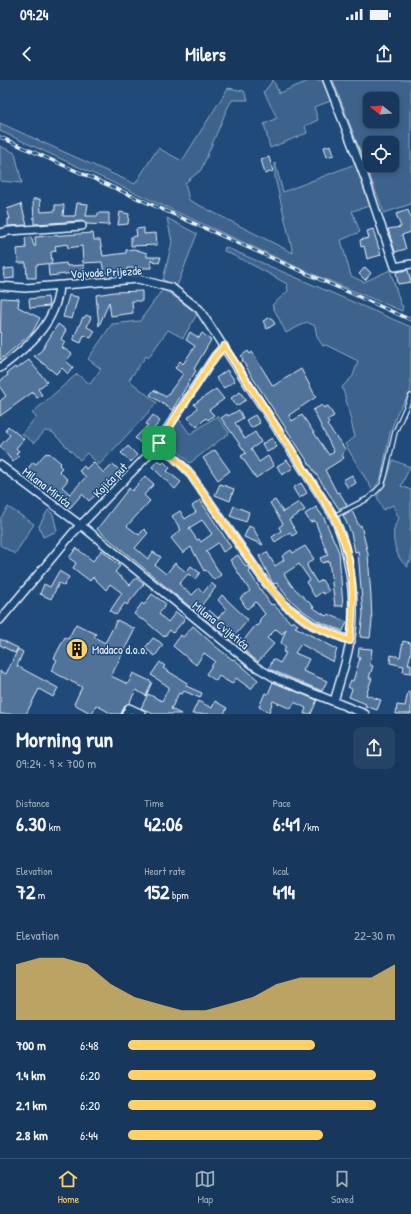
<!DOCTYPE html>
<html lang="en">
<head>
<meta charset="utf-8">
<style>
	:root { --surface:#17385c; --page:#244365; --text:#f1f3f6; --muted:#9eacbb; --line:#365272; --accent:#ffd166 }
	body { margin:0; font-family:"Patrick Hand",sans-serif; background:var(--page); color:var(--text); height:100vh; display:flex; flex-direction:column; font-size:15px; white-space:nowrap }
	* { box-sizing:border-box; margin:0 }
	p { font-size:13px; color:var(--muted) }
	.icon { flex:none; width:22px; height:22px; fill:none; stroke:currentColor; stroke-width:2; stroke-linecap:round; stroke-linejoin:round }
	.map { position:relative; height:634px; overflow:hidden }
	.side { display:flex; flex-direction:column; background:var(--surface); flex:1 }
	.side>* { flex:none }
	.needle { width:26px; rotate:287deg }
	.tools { position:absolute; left:363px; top:12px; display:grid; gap:8px }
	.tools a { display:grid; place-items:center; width:36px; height:36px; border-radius:8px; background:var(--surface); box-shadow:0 2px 6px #0003,0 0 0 1px var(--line); font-size:20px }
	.pin { position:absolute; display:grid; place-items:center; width:34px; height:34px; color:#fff; margin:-17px; border-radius:8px; box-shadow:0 2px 6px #0006 }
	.round { display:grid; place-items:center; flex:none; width:42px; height:42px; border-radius:8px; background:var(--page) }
	.overview { display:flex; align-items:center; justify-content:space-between; height:68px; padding:0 16px }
	h1 { font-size:22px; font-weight:700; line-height:30px }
	.metrics { display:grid; grid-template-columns:repeat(3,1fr); gap:6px; height:68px; padding:4px 16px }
	.metrics div { display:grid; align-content:center }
	.metrics b { font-size:20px; font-weight:700 }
	.metrics small { font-size:11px; font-weight:400 }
	.metrics p { font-size:11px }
	.chart { height:112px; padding:8px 16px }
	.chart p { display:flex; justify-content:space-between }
	.chart svg { width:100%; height:72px; margin-top:4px; fill:var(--accent); opacity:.7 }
	ul { padding:0 16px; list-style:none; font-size:13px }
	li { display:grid; grid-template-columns:64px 48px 1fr; align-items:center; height:30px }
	li i { height:10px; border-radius:5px; background:var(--accent) }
	.status { display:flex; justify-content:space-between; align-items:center; height:28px; padding:0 20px; background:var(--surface); direction:ltr }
	.status svg { height:11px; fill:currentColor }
	header { display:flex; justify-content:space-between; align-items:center; height:52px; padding:0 16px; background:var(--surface); font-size:18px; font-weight:700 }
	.dock { display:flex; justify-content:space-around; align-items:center; height:56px; border-top:1px solid var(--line); background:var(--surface); font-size:11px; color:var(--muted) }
	.dock a { display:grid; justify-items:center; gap:2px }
	.dock .on { color:var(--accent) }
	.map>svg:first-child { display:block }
	.green { fill:#3c628c; stroke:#92aac2; fill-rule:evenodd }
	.building { fill:#517399; stroke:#e8f1f8; fill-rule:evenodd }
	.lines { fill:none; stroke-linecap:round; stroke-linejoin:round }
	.service-casing { stroke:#e8f1f8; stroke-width:6 }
	.minor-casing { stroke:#e8f1f8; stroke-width:10 }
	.service { stroke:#1f4a7a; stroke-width:3.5 }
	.minor { stroke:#1f4a7a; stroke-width:7 }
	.rail-casing { stroke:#e8f1f8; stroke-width:3.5 }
	.rail { stroke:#1f4a7a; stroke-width:2; stroke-dasharray:6; stroke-linecap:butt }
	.route-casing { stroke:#fff; stroke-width:8 }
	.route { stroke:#ffd166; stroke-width:5 }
	.labels { text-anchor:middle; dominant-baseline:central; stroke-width:3; stroke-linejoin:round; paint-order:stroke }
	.street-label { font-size:12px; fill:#e8f1f8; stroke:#1f4a7a }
	.poi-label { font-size:12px; fill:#e8f1f8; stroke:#1f4a7a; text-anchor:start }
</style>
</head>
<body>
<div class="status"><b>09:24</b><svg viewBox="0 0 49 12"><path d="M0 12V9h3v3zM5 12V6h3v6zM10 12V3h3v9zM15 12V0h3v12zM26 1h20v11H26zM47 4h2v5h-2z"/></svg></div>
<header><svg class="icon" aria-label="back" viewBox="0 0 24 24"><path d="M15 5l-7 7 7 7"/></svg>Milers<svg class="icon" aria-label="share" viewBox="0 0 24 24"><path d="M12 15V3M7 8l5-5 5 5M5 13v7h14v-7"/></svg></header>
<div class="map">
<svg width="411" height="634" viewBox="0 0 411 634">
	<rect width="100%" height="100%" fill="#1f4a7a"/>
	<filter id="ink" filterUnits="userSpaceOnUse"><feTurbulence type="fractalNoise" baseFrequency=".025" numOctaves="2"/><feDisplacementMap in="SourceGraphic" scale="8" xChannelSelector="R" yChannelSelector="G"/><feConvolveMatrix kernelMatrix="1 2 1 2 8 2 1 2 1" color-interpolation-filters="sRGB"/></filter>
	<g filter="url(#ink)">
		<path class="green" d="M273,0L279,13L311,0H322L331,21L314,27L318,40L305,46L307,53L270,68L264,44L277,38L264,12Z
			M333,0H411V124L384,133ZM370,19H392V41H370ZM370,63H392V85H370Z
			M228,8L244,11L248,20H232L227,29L201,90L185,103L189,120L293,173L275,98V83L283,112L355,84L370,126L352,131L360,152L341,160L351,196L364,202L390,190L401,225L403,226L402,231L308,192L0,51V43L135,104L158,68L182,81Z
			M0,66L15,73L22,103L0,101Z
			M167,138L197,154L177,206L163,200L172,162Z
			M225,167L411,247V311L398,331L390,353L381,398L373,411L345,364L355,357C350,340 348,323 342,307L353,296L358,281L326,265L323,266L317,257L315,246L307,242L286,253L272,225L288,211L287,204C266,192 246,181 224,171Z
			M162,210L171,214L197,234L183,258L168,250L148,278L146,276L129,300L157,323L99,385L87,373L80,380L52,352L45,351L34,363L22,354L36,337L32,333L77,294L90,304L101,289L88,279L112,244L140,241Z
			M217,336L229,353L190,383L168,362V356L179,339L190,354Z
			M393,380L410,387L401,406L411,410V482H408V487C395,480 388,449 399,439L393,425L383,430L377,416L385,405Z
			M8,427L34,444L15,474L0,465V439Z
			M48,430L53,434L57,451L43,457L39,446Z"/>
		<path class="building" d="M331,65L334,75L327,77L324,67Z
			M269,77L273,91L265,94L261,79Z
			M33,119H40L41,132L55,131V125H64L63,136H75L77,123L88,124L86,136H98V133H109V145L86,144L82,141L34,144Z
			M21,124L27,145L8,146V139H10L7,129Z
			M408,130L411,138V152L402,155L406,169L395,172L388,149L401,147L396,134Z
			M120,132L129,134L128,144L118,145Z
			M144,148V154L156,153L157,165L131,166V157L137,156L136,149Z
			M373,149L381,175L367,179L364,166L361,167L360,160L369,158L367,151Z
			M93,153L94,160H100L103,176L126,173V170L134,169L147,173V177H161L159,183L151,180L152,188H127V191L104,193L102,182L83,183L82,166L68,168L67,164L55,166L56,171L51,172L52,183L36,185V198H27L26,183H18L17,169L26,168L25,158L31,157L34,166H36L35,157Z
			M66,183L67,186L84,185V195H74V193L49,196L48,185Z
			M365,187L371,193L365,200L359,194Z
			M14,188V198L5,199L4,189Z
			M408,190L411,202L398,204L396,192Z
			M142,211V221H132L133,233L111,236L109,222L99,246L96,215L114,212Z
			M69,215L78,217L72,239L63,237Z
			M48,217L49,226L30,228L29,219Z
			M1,218L19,219L18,227L40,238L32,253L0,280Z
			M86,235L91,237L87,247L95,251L91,258L84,255L81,263L74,260V257L83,237L84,238Z
			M271,237L275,244L267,249L263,241Z
			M58,244L66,250L61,259L65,262L62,267L63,268L72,274L66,281L73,287L68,294L62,288L56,294L34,276L41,271Z
			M190,252L199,258L202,253L211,260L194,289L196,291L187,304H188L172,330L150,315L154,310L166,317L183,294L175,288L180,281L183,284L195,266L186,260Z
			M248,271L250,274L252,272L273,306L301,289L316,317L289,335L292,341L302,335L329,375L334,372L313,330L322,325L324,328L328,326L334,336L327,340L329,343L327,345L346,370L342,374L344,378L325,390L337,413L339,412L347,425L339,429L256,303L242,280L243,279L241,276Z
			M29,280L47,302L38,309L42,315L37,318L33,312L0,336V321L6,316L0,307V301L8,295L7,293L15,287L16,289Z
			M227,290L235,301L224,308L216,298Z
			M216,309L224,319L209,330L214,335L208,340L206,338L197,347L188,338L197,328L194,324Z
			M240,312L246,320L236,326L231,318Z
			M239,330L243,338L235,343L245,359L255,352L261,362L251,369L259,382L268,376L274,386L256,398L241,376L246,373L221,338L227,334L228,336Z
			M153,335L160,341L148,356L152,359L145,367L135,358L148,345L146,344Z
			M255,335L260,343L251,348L246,340Z
			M8,346L24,359L16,368L19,371L16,374L19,376L13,382L0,366L10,355L5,351Z
			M272,358L277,367L267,372L262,364Z
			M128,366L137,375L131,382L121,373Z
			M215,370L230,391L218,400L203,378Z
			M46,373L48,374L49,373L61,383L59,385L62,388L59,391L68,400L62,407L70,414L86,397L79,391L84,386L86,389L93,382L104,393L113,384L121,392L89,421L82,414L70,428L26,391L33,382L36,384Z
			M158,380L162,384L164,382L170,388L167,391L181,402L175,409L152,387Z
			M287,380L293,388L282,395L277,386Z
			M352,395L356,403L348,408L343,400Z
			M145,396L154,404L144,415L150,421L127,446L139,455L144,449L148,453L135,468L148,479L153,472L161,477L155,485L166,494L175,483L186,492L191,486L200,493L195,499L188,494L179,504L192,515L199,508L203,513L211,503L216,507L196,532L97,449L129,408L132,411Z
			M301,403L307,413L299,418L293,408Z
			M220,404L234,409L230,421L215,415Z
			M200,420L231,467L223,472L218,463L206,471L221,495L214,500L206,490L204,491L191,467L183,473L171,458L181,450L172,436L180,431L185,439L196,432L192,426ZM202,440L212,454L201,462L199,459L197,460L189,448Z
			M275,420L283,432L299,422L305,430L289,440L297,453L292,456L290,452L275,462L272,457L281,451L279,447L283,444L270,423Z
			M234,426L249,432L246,442L230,436Z
			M316,427L324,438L339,472L343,526H335L329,481L322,483L320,478L328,475L315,441L310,442L305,434Z
			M352,431L359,446L361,445L368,474L371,517L372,541L370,558L360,557L363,534L358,471L355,472L351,453L343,435Z
			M249,446L253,448L263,465L244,457Z
			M305,466L314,479L307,484L308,488L317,503L322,500L329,511L324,514L322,512L315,517L306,502L310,500L299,484L284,494L292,506L314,527H312L326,536L328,534L347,542L343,551L318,541L302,530L288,518L277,503L273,504L259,476L267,472L275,486L284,480L282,476L291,470L293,473Z
			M76,468L93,481L102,470L120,486L115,492L130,505L136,498L144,504L127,525L125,523L116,535L110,531L122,513L110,504L106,510L93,497L90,501L73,488L76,483L69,478Z
			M238,475L246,487L248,486L251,490L249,492L271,525L273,524L291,543L293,541L298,545L295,547L337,569L333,582L301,564L295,573L309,579L303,591L327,601L322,611L269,589L273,579L280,583L286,573L283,572L286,567L281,563L286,549L282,554L276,549L267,558L274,564L258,582L239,566L255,546L259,545L260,539L265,534L256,522L247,529L240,518L250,511L230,480Z
			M59,491L69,497L64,506L59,503L51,519L40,514L44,504L50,507Z
			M152,514L166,524L159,534L168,542L176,532L185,539L173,553L170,550L164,557L143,539L142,540L134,534L142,523L144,525Z
			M222,515L248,540L231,560L203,537L209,530L218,538L226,529L218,520Z
			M117,540L135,549L111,596L128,604L133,593L152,602L146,616L136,610L129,623L125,626L121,634H112L96,625L92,634L74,624L82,607L51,591L57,580L54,578L65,557L68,559L76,544L96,554L94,557L105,563Z
			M193,546L215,566L233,580L234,579L258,600L251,609L236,598L232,604L219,596L216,601L206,594L215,581L204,573L196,585L173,566L181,555L183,557Z
			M153,558L160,562L163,565L155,576L145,568Z
			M0,559L18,568L15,573L0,565Z
			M403,561L411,563V573L408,584H411V593L403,592L404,586L390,583L391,575L400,577Z
			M359,568L372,569L370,585L373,586L369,598H372L366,615L381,620L377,630L365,626L366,624L349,617L352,609L348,607L351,600L353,601L360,578L358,577Z
			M18,569L23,572L17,586L58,608L53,617L39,609L26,634H0V591L6,594Z
			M160,582L165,586L163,588L187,603L186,606L202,613L200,618L184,611L182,614L179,613L171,629L181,634H153L141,628L148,614L162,621L169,607L151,595Z
			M273,602L317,620L311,634H304L306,628L296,623H294L291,629L273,621L269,632L259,627L265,613L268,614Z
			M408,612H411V634H396L397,625L405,626Z
			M198,621L212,628L215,621L227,628L224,634H192Z"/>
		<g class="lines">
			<g class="service-casing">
				<path id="service" d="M334,436L369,418L382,405L385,396L395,352L411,316"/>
			</g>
			<g class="minor-casing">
				<path id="minor" d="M327,0L365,98L395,187L411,184
					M0,153L9,151L82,146
					M0,206L25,208L138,199L172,208L199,229L331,432C349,464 358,526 350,562C346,582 340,602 334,621
					M0,288C28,267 57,243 59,205
					M159,363L188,391L266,503L286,526L312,545L351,561
					M0,385L87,450L253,585L275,598L365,634
					M0,540L72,454L154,369L215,276L224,266
					M126,634L129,628L142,634"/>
			</g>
			<use href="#service" class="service"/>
			<use href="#minor" class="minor"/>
			<g class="rail-casing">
				<path id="rail" d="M0,57L411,240"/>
			</g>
			<use href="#rail" class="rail"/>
		</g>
	</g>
	<g class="lines" filter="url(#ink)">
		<g class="route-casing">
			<path id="route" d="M224,266L334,436C337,446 342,456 345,465C354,495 354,531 350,561L312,545L286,526L266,503L188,391L159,363L215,276Z"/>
		</g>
		<use href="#route" class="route"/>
	</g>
	<defs>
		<g id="building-disc" transform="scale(1.15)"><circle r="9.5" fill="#ffd166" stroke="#1f4a7a"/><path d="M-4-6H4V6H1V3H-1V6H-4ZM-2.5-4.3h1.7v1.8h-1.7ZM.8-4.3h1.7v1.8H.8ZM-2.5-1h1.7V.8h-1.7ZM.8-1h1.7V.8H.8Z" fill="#111"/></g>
	</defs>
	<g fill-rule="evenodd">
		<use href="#building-disc" x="77" y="569"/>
	</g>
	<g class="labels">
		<g class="street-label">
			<text transform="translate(106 192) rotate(-3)">Vojvode Prijezde</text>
			<text transform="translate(110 400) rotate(-46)">Kojića put</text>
			<text transform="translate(47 407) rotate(37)">Milana Mirića</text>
			<text transform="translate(221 545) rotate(39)">Milana Cvijetića</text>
		</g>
		<g class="poi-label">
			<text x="92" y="569">Madaco d.o.o.</text>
		</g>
	</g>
</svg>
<div class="tools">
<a><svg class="needle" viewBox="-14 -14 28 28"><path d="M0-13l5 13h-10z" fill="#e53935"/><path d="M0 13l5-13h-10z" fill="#9eacbb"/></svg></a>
<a><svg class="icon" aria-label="locate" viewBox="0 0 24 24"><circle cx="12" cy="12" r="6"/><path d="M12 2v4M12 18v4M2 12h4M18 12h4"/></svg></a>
</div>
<div class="pin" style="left:159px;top:363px;background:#1e9e55"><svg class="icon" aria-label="arrive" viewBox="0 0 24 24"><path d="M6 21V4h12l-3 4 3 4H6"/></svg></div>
</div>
<section class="side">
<div class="overview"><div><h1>Morning run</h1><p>09:24 · 9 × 700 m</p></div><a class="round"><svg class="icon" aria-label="share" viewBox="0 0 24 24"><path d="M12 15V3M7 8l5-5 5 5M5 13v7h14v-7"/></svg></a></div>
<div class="metrics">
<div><p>Distance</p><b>6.30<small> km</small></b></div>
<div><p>Time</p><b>42:06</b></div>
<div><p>Pace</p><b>6:41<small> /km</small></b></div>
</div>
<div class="metrics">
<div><p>Elevation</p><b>72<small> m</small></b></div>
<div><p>Heart rate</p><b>152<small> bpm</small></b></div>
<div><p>kcal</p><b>414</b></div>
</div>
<div class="chart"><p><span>Elevation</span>22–30 m</p>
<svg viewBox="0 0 160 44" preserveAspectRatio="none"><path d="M0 44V10L10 6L20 6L30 10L40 22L50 30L60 34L70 38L80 38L90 34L100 30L110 22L120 18L130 18L140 18L150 18L160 10V44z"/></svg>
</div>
<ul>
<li><b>700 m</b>6:48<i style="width:70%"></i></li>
<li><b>1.4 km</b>6:20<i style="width:93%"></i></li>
<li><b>2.1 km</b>6:20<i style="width:93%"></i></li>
<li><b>2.8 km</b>6:44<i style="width:73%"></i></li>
</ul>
</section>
<nav class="dock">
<a class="on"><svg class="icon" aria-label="home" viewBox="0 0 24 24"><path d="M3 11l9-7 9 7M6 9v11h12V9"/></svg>Home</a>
<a><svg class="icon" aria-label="map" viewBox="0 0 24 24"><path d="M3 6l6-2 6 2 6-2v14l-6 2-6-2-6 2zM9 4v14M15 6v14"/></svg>Map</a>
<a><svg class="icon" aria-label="saved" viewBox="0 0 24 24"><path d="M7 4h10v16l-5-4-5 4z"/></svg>Saved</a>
</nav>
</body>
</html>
